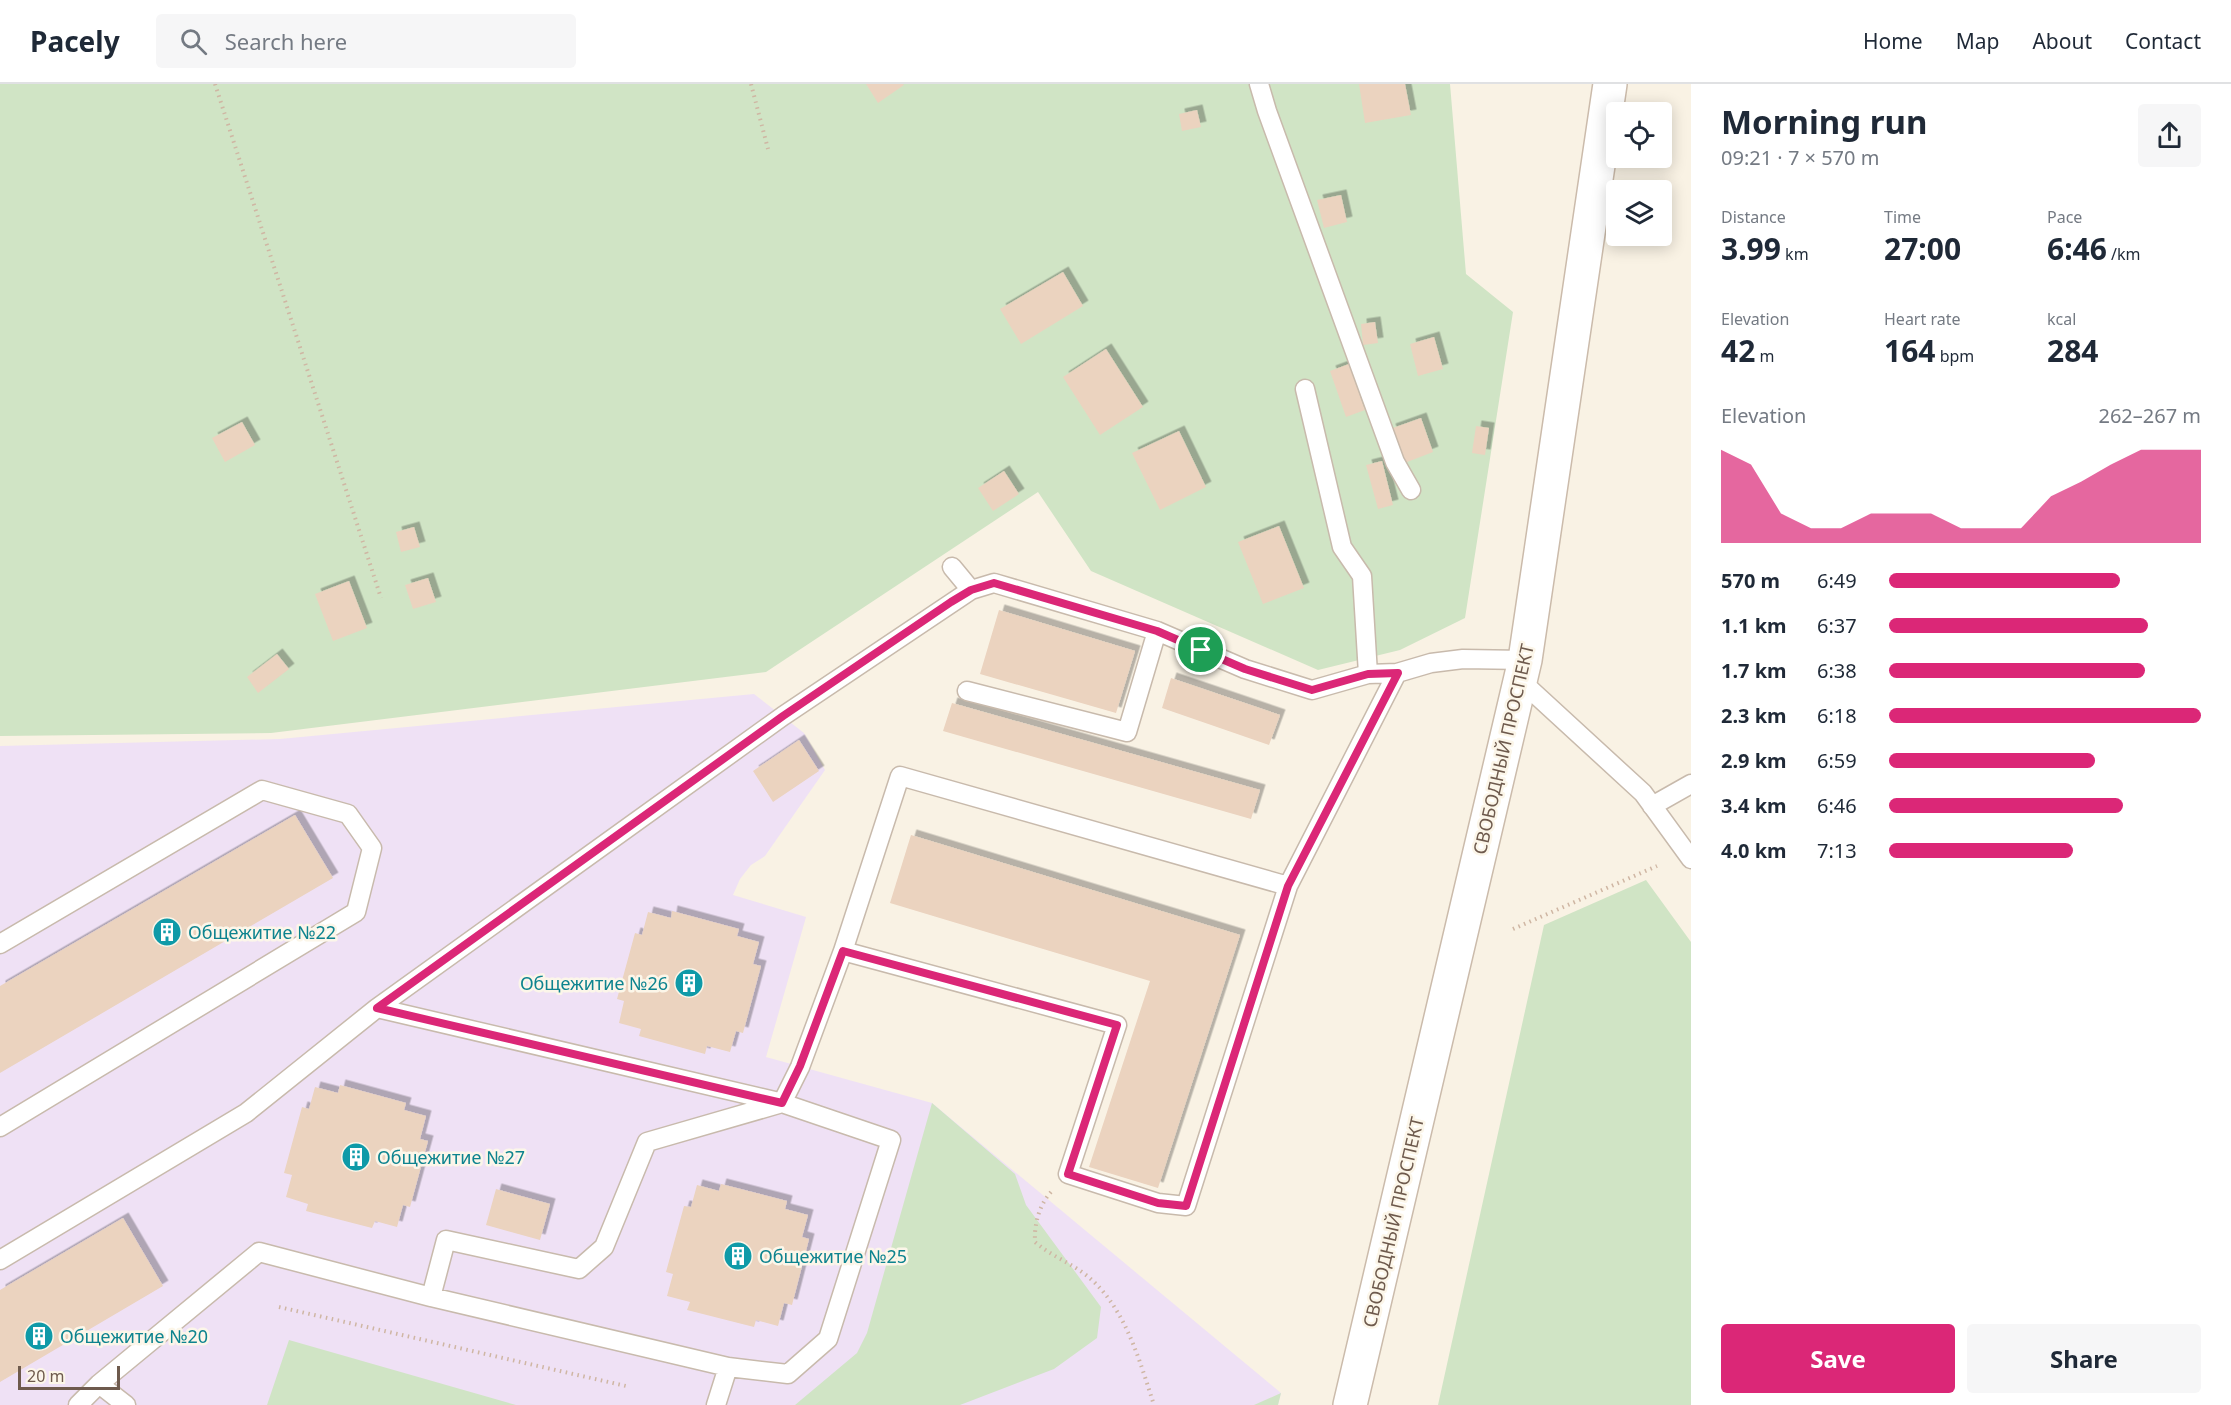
<!DOCTYPE html>
<html lang="en">
<head>
<meta charset="utf-8">
<style>
	:root { --surface:#fff; --page:#f6f6f7; --text:#1f2937; --muted:#747a83; --line:#e0e1e3; --accent:#db2777 }
	body { margin:0; font-family:"Noto Sans",sans-serif; background:var(--page); color:var(--text); height:100vh; display:flex; flex-direction:column; font-size:22px; white-space:nowrap }
	* { box-sizing:border-box; margin:0 }
	p { font-size:20px; color:var(--muted) }
	.icon { flex:none; width:33px; height:33px; fill:none; stroke:currentColor; stroke-width:2; stroke-linecap:round; stroke-linejoin:round }
	.map { position:relative; flex:1; overflow:hidden }
	.drawer { display:flex; flex-direction:column; background:var(--surface); width:540px }
	.drawer>* { flex:none }
	.tools { position:absolute; left:1606px; top:18px; display:grid; gap:12px }
	.tools a { display:grid; place-items:center; width:66px; height:66px; border-radius:6px; background:var(--surface); box-shadow:0 3px 15px #0003; font-size:30px }
	.scale { position:absolute; left:18px; bottom:15px; width:102px; box-sizing:border-box; padding-left:6px; border:3px solid #6e5a4d; border-top:0; font-size:16px; line-height:21px; white-space:nowrap; color:#6e5a4d; -webkit-text-stroke:4px #fcf6e9; paint-order:stroke }
	.pin { position:absolute; display:grid; place-items:center; width:51px; height:51px; color:#fff; margin:-26px; border:3px solid #fff; border-radius:50%; box-shadow:0 2px 6px #0007 }
	.round { display:grid; place-items:center; flex:none; width:63px; height:63px; border-radius:6px; background:var(--page) }
	.headline { display:flex; align-items:center; justify-content:space-between; height:102px; padding:0 30px }
	h1 { font-size:33px; font-weight:700; line-height:45px }
	.figures { display:grid; grid-template-columns:repeat(3,1fr); gap:9px; height:102px; padding:6px 30px }
	.figures div { display:grid; align-content:center }
	.figures b { font-size:30px; font-weight:700 }
	.figures small { font-size:16px; font-weight:400 }
	.figures p { font-size:16px }
	.chart { height:168px; padding:12px 30px }
	.chart p { display:flex; justify-content:space-between }
	.chart svg { width:100%; height:108px; margin-top:6px; fill:var(--accent); opacity:.7 }
	.button { display:flex; gap:12px; margin-top:auto; padding:12px 30px }
	.button a { flex:1; height:69px; border-radius:6px; background:var(--accent); color:#fff; font-size:24px; font-weight:700; line-height:69px; text-align:center }
	.button a+a { background:var(--page); color:var(--text) }
	ul { padding:0 30px; list-style:none; font-size:20px }
	li { display:grid; grid-template-columns:96px 72px 1fr; align-items:center; height:45px }
	li i { height:15px; border-radius:8px; background:var(--accent) }
	header { display:flex; align-items:center; gap:36px; box-sizing:border-box; height:84px; padding:0 30px; background:var(--surface); border-bottom:2px solid var(--line) }
	header strong { font-size:28px }
	nav { display:flex; gap:33px; margin-inline-start:auto; font-size:21px }
	.search { width:420px; height:54px; background:var(--page); display:flex; align-items:center; gap:15px; box-sizing:border-box; padding:0 21px; border-radius:6px; color:var(--muted); font-size:22px }
	main { display:flex; flex:1; min-height:0 }
	.map>svg:first-child { display:block }
	.education { fill:#efe1f5 }
	.green { fill:#d0e4c5 }
	.building { fill:#ebd3bf; filter:url(#shadow) }
	.lines { fill:none; stroke-linecap:round; stroke-linejoin:round }
	.lane-casing { stroke:#c8baac; stroke-width:21 }
	.secondary-casing { stroke:#cbbbab; stroke-width:36 }
	.path { stroke:#cfb6a3; stroke-width:4; stroke-dasharray:1.5 4.5; stroke-linecap:butt }
	.lane { stroke:#fff; stroke-width:18 }
	.secondary { stroke:#fff; stroke-width:33 }
	.route-casing { stroke:#fff; stroke-width:12 }
	.route { stroke:#db2777; stroke-width:8 }
	.labels { text-anchor:middle; dominant-baseline:central; stroke-width:5; stroke-linejoin:round; paint-order:stroke }
	.street-label { font-size:18px; fill:#6e5a4d; stroke:#fcf6e9 }
	.culture-label { font-size:18px; fill:#0d838f; stroke:#fcf6e9; text-anchor:start }
</style>
</head>
<body>
<header>
<strong>Pacely</strong>
<div class="search"><svg class="icon" aria-label="search" viewBox="0 0 24 24"><circle cx="10" cy="10" r="6"/><path d="M15 15l6 6"/></svg>Search here</div>
<nav><a>Home</a><a>Map</a><a>About</a><a>Contact</a></nav>
</header>
<main>
<div class="map">
<svg width="1691" height="1321" viewBox="0 0 1691 1321">
	<defs>
		<filter id="shadow"><feDropShadow dx="5.5" dy="-5.5" stdDeviation="0" flood-color="#0004"/></filter>
	</defs>
	<rect width="100%" height="100%" fill="#f9f2e4"/>
	<path class="education" d="M754,610L804,649L825,686L765,772L751,781L740,795L733,811L806,833L766,973L932,1019L1281,1309L1278,1321H0V662L280,655Z"/>
	<path class="green" d="M0,0H1450L1466,190L1513,228L1465,534L1400,566L1318,586L1091,487L1038,408L766,588L271,649L0,652Z
		M1646,796L1691,858V1321H1438L1544,841Z
		M932,1019L1015,1090L1026,1121L1101,1223L1097,1254L1054,1285L960,1321H795L857,1269L867,1249Z
		M289,1256L516,1321H267Z
		M1281,1309L1278,1321H1254Z"/>
	<path class="building" d="M866,0H903L904,1L878,19Z
		M1359,0H1405L1411,31L1365,39Z
		M1197,26L1201,43L1182,47L1179,30Z
		M1341,111L1347,138L1324,144L1317,116Z
		M1063,188L1083,222L1021,260L1000,225Z
		M1375,238L1378,259L1363,261L1361,240Z
		M1434,253L1443,285L1418,292L1410,260Z
		M1106,265L1143,323L1100,351L1063,293Z
		M1349,280L1365,326L1346,333L1330,287Z
		M1421,334L1433,368L1402,380L1390,345Z
		M242,338L255,361L225,378L212,354Z
		M1476,342L1489,344L1485,371L1472,369Z
		M1179,347L1206,403L1160,426L1132,369Z
		M1382,377L1393,421L1378,425L1366,381Z
		M1004,387L1019,410L993,427L978,404Z
		M1279,442L1304,504L1263,520L1238,458Z
		M414,443L420,463L401,468L396,448Z
		M428,494L436,518L413,525L405,501Z
		M349,497L367,544L333,557L315,510Z
		M999,526L1135,567L1116,629L980,590Z
		M277,570L289,585L258,609L247,593Z
		M1171,594L1280,631L1269,661L1162,624Z
		M952,619L1260,706L1251,735L943,647Z
		M799,656L819,687L773,718L753,687Z
		M295,731L333,794L0,989V902Z
		M911,751L1240,851L1158,1104L1089,1083L1150,897L890,819Z
		M672,827L739,845L737,852L759,858L753,880L761,882L743,949L736,947L730,968L707,962L705,970L639,952L641,945L619,939L624,917L617,915L635,849L642,851L648,828L671,834Z
		M340,1001L406,1019L404,1026L426,1032L420,1055L428,1057L410,1123L403,1121L397,1143L375,1137L372,1144L306,1127L308,1120L286,1113L292,1091L284,1089L302,1023L309,1025L315,1003L338,1009Z
		M721,1100L787,1117L785,1125L808,1131L802,1153L809,1155L792,1221L784,1219L778,1242L756,1236L754,1243L687,1226L690,1218L667,1212L673,1190L666,1188L684,1122L691,1123L697,1101L719,1107Z
		M496,1105L550,1120L540,1156L486,1141Z
		M123,1134L163,1202L0,1298V1206Z"/>
	<g class="lines">
		<g class="lane-casing">
			<path id="lane" d="M1259,0L1267,27L1395,378L1411,406
				M1305,305L1342,463L1362,492L1368,590
				M952,483L971,506
				M1521,597L1643,709L1691,775
				M967,607L1127,648L1157,547
				M1652,722L1691,700
				M1288,802L900,692L843,867L1117,941L1068,1090L1158,1119L1186,1122L1288,802L1397,589L1431,579L1463,575L1525,576
				M0,860L262,706L348,730L372,764L356,828L0,1043
				M377,924L779,1018
				M0,1176L246,1029L377,924L783,632L971,506L994,499L1157,547L1245,585L1312,606L1368,590L1397,589
				M431,1213L446,1156L579,1185L604,1163L647,1058L782,1019
				M728,1283L788,1290L828,1255L891,1056L782,1019L800,983L843,867
				M99,1300L126,1321
				M78,1321L99,1300L259,1168L431,1213L728,1283L716,1321"/>
		</g>
		<g class="secondary-casing">
			<path id="secondary" d="M1350,1321L1525,576L1610,0"/>
		</g>
		<path class="path" d="M215,0L381,514
			M751,0L768,65
			M1513,845L1657,782
			M1051,1108C1039,1121 1034,1141 1035,1158C1050,1171 1066,1177 1082,1188C1124,1218 1139,1275 1154,1321
			M279,1223L626,1302"/>
		<use href="#lane" class="lane"/>
		<use href="#secondary" class="secondary"/>
	</g>
	<g class="lines">
		<g class="route-casing">
			<path id="route" d="M994,499L1157,547L1245,585L1312,606L1368,590L1398,589L1288,802L1186,1122L1158,1119L1068,1090L1117,941L843,867L800,982L782,1019L377,924L783,632L951,518L971,506Z"/>
		</g>
		<use href="#route" class="route"/>
	</g>
	<defs>
		<g id="building-disc" transform="scale(1.5)"><circle r="9.5" fill="#0f9aa8" stroke="#fcf6e9"/><path d="M-4-6H4V6H1V3H-1V6H-4ZM-2.5-4.3h1.7v1.8h-1.7ZM.8-4.3h1.7v1.8H.8ZM-2.5-1h1.7V.8h-1.7ZM.8-1h1.7V.8H.8Z" fill="#fff"/></g>
	</defs>
	<g fill-rule="evenodd">
		<use href="#building-disc" x="167" y="848"/>
		<use href="#building-disc" x="689" y="899"/>
		<use href="#building-disc" x="356" y="1073"/>
		<use href="#building-disc" x="738" y="1172"/>
		<use href="#building-disc" x="39" y="1252"/>
	</g>
	<g class="labels">
		<g class="street-label">
			<text transform="translate(1503 665) rotate(-77)">СВОБОДНЫЙ ПРОСПЕКТ</text>
			<text transform="translate(1393 1138) rotate(-77)">СВОБОДНЫЙ ПРОСПЕКТ</text>
		</g>
		<g class="culture-label">
			<text x="188" y="848">Общежитие №22</text>
			<text x="668" y="899" text-anchor="end">Общежитие №26</text>
			<text x="377" y="1073">Общежитие №27</text>
			<text x="759" y="1172">Общежитие №25</text>
			<text x="60" y="1252">Общежитие №20</text>
		</g>
	</g>
</svg>
<div class="tools">
<a><svg class="icon" aria-label="locate" viewBox="0 0 24 24"><circle cx="12" cy="12" r="6"/><path d="M12 2v4M12 18v4M2 12h4M18 12h4"/></svg></a>
<a><svg class="icon" aria-label="layers" viewBox="0 0 24 24"><path d="M12 4l9 5-9 5-9-5zM3 14l9 5 9-5"/></svg></a>
</div>
<div class="scale">20 m</div>
<div class="pin" style="left:1201px;top:566px;background:#1e9e55"><svg class="icon" aria-label="arrive" viewBox="0 0 24 24"><path d="M6 21V4h12l-3 4 3 4H6"/></svg></div>
</div>
<section class="drawer">
<div class="headline"><div><h1>Morning run</h1><p>09:21 · 7 × 570 m</p></div><a class="round"><svg class="icon" aria-label="share" viewBox="0 0 24 24"><path d="M12 15V3M7 8l5-5 5 5M5 13v7h14v-7"/></svg></a></div>
<div class="figures">
<div><p>Distance</p><b>3.99<small> km</small></b></div>
<div><p>Time</p><b>27:00</b></div>
<div><p>Pace</p><b>6:46<small> /km</small></b></div>
</div>
<div class="figures">
<div><p>Elevation</p><b>42<small> m</small></b></div>
<div><p>Heart rate</p><b>164<small> bpm</small></b></div>
<div><p>kcal</p><b>284</b></div>
</div>
<div class="chart"><p><span>Elevation</span>262–267 m</p>
<svg viewBox="0 0 160 44" preserveAspectRatio="none"><path d="M0 44V6L10 12L20 32L30 38L40 38L50 32L60 32L70 32L80 38L90 38L100 38L110 25L120 19L130 12L140 6L150 6L160 6V44z"/></svg>
</div>
<ul>
<li><b>570 m</b>6:49<i style="width:74%"></i></li>
<li><b>1.1 km</b>6:37<i style="width:83%"></i></li>
<li><b>1.7 km</b>6:38<i style="width:82%"></i></li>
<li><b>2.3 km</b>6:18<i style="width:100%"></i></li>
<li><b>2.9 km</b>6:59<i style="width:66%"></i></li>
<li><b>3.4 km</b>6:46<i style="width:75%"></i></li>
<li><b>4.0 km</b>7:13<i style="width:59%"></i></li>
</ul>
<div class="button"><a>Save</a><a>Share</a></div>
</section>
</main>
</body>
</html>
